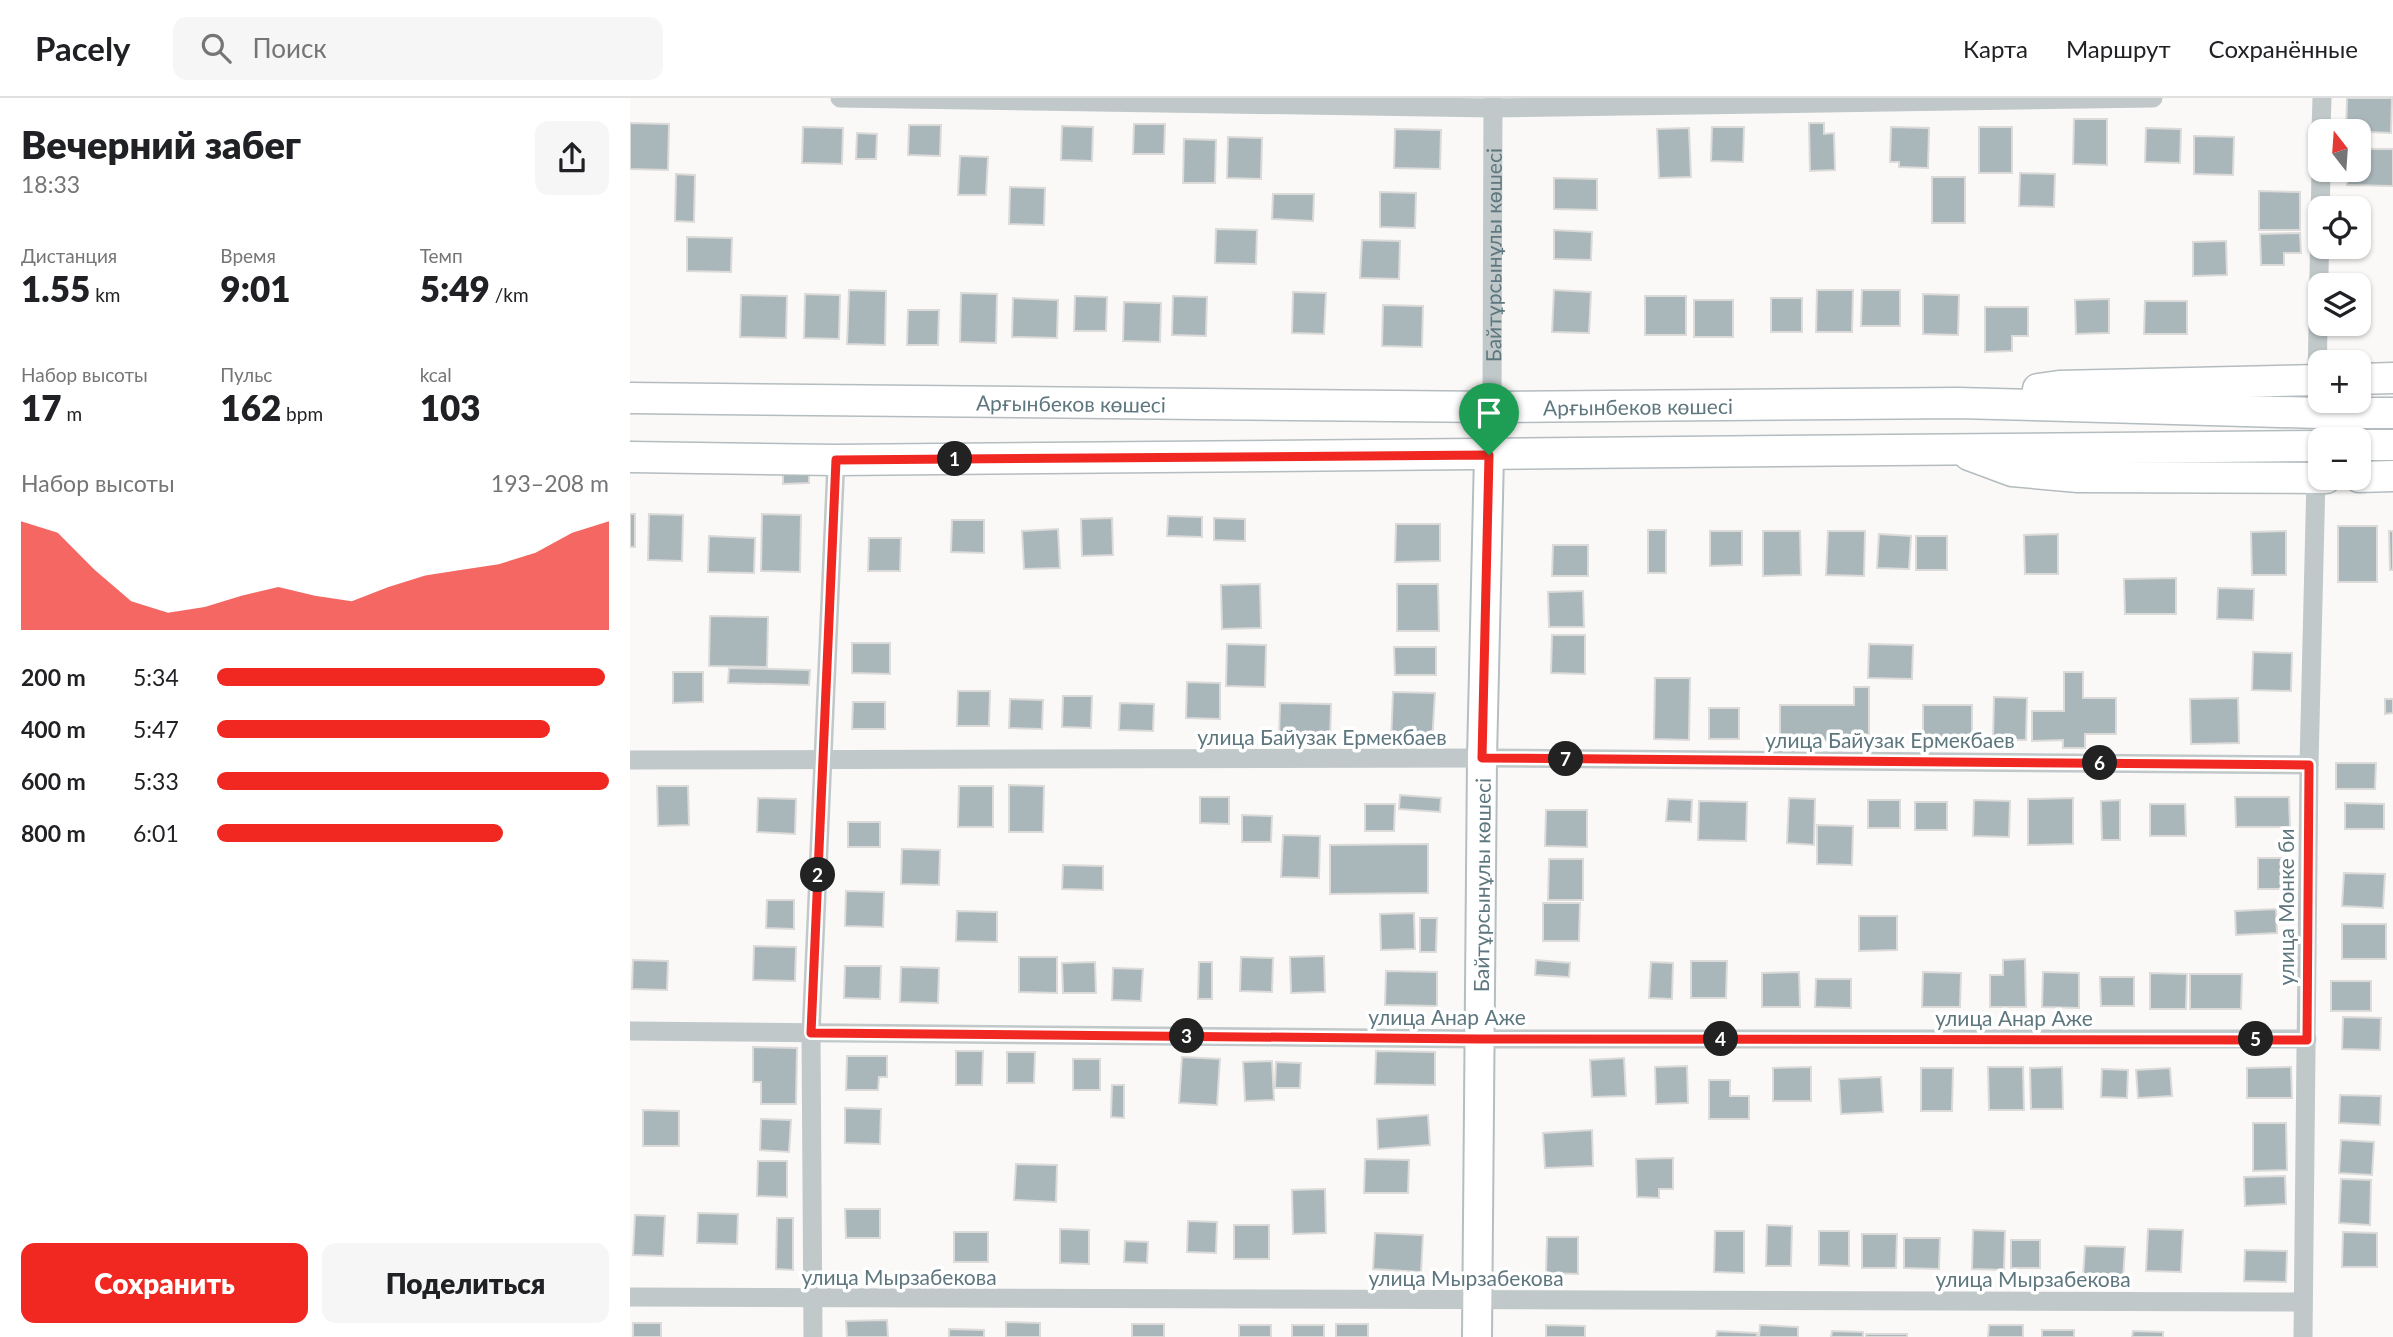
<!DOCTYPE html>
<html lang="ru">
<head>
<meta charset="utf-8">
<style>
	:root { --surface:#fff; --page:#f6f6f6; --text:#202124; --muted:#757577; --line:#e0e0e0; --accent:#f02821 }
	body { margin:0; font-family:Lato,sans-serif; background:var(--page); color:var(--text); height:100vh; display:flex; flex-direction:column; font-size:26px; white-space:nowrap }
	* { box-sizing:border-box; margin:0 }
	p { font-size:23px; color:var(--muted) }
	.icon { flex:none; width:38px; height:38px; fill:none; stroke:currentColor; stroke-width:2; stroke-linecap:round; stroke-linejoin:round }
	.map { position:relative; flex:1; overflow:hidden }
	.panel { display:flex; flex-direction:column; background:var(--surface); width:630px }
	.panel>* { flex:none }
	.needle { width:46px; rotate:343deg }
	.controls { position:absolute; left:1678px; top:21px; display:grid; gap:14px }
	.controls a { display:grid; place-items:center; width:63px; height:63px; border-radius:14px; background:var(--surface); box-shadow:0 2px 5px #0004; font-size:35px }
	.pin { position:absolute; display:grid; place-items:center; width:60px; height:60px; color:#fff; margin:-72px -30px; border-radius:50% 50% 50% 0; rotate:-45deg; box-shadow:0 0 7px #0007 }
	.pin .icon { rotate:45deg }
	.km { position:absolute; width:35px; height:35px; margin:-18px; border-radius:50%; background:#222; color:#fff; font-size:19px; line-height:35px; text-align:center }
	.round { display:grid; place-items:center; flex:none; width:74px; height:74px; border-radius:14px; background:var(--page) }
	.overview { display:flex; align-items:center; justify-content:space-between; height:119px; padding:0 21px }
	h1 { font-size:38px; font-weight:800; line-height:52px }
	.stats { display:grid; grid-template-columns:repeat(3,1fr); gap:10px; height:119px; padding:7px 21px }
	.stats div { display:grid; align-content:center }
	.stats b { font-size:35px; font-weight:800 }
	.stats small { font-size:19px; font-weight:400 }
	.stats p { font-size:19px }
	.chart { height:196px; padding:14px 21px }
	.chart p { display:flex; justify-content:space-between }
	.chart svg { width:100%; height:126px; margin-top:7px; fill:var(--accent); opacity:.7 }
	.primary-button { display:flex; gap:14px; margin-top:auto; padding:14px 21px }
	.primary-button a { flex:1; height:80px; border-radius:14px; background:var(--accent); color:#fff; font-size:28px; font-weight:800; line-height:80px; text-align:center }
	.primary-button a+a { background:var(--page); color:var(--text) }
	ul { padding:0 21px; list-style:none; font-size:23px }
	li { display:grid; grid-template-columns:112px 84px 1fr; align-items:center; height:52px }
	li i { height:18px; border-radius:9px; background:var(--accent) }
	header { display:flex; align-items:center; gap:42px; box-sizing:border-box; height:98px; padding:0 35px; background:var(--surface); border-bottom:2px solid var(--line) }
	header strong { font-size:33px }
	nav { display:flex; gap:38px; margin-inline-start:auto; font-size:24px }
	.search { width:490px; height:63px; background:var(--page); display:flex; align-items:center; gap:18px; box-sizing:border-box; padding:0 24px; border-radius:14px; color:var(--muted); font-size:26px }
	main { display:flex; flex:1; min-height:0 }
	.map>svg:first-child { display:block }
	.building { fill:#a9b6ba; stroke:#dcdbda; stroke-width:2 }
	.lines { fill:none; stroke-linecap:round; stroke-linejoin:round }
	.secondary-casing { stroke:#b5bec1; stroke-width:32 }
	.primary-casing { stroke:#b4bcbf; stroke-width:33 }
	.street { stroke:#c0c8ca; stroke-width:19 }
	.secondary { stroke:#fff; stroke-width:28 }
	.primary { stroke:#fff; stroke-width:30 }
	.route-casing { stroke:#fff; stroke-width:14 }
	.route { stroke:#f02821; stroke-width:9 }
	.labels { text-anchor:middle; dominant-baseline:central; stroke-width:7; stroke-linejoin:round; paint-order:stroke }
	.street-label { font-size:21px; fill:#5e777f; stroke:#fff }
</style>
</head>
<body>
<header>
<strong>Pacely</strong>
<div class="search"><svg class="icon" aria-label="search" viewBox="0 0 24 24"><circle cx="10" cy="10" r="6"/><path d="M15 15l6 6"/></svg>Поиск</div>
<nav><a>Карта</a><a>Маршрут</a><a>Сохранённые</a></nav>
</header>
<main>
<section class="panel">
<div class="overview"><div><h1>Вечерний забег</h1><p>18:33</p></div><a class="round"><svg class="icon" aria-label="share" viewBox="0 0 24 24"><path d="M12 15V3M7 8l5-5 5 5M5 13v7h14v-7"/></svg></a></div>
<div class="stats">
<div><p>Дистанция</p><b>1.55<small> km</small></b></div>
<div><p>Время</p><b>9:01</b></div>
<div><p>Темп</p><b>5:49<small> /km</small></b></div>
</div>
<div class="stats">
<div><p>Набор высоты</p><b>17<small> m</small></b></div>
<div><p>Пульс</p><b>162<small> bpm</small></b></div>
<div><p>kcal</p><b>103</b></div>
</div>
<div class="chart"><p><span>Набор высоты</span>193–208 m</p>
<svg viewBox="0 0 160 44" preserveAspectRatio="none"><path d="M0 44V6L10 10L20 23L30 34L40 38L50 36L60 32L70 29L80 32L90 34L100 29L110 25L120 23L130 21L140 17L150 10L160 6V44z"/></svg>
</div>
<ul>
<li><b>200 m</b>5:34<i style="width:99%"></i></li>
<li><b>400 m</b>5:47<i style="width:85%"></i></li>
<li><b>600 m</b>5:33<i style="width:100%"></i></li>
<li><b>800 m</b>6:01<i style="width:73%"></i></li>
</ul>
<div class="primary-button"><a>Сохранить</a><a>Поделиться</a></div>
</section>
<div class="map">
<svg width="1763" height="1239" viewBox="0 0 1763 1239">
	<rect width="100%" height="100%" fill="#faf9f7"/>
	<path class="building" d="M1717,0H1762L1761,35L1716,33Z
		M1444,21H1477V67L1443,66Z
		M0,25L39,26L38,72L0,71Z
		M1179,25H1194V36L1204,35L1205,72L1180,73Z
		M504,26H535L534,56H503Z
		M279,27H311L310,58L278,57Z
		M432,28L463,29L462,63L431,62Z
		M173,29L213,30L212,66L172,65Z
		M1082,29H1114L1113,64L1081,63Z
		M1261,29L1299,30L1298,70L1269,69V64H1260Z
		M1349,29H1382V75H1349Z
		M1059,30L1061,79L1029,80L1027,31Z
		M1516,30L1551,31L1550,65L1515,64Z
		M765,31L811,32L810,71L764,70Z
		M227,35L247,36L246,61H226Z
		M1564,38L1604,39L1603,77L1564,76Z
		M598,39L632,40L631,81L597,80Z
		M554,41L586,42L585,85H553Z
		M1729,51H1763V88L1717,87L1718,72H1729Z
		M330,58L358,59L356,97H328Z
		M1390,75L1425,76L1424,109L1389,108Z
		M46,76L65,77L64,124L45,123Z
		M1302,79H1335V125H1302Z
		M924,80L967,81V112L924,111Z
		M380,89L415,90L414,127L379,126Z
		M1629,93L1670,94V132H1629Z
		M750,94L786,95L785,130L750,129Z
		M643,96H684L683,123L642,121Z
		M586,131L627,132L626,166L585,165Z
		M924,132L962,134L961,162L924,161Z
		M1670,135L1671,155H1654V167H1631L1630,136Z
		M57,139L102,140L101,174L57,173Z
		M732,142L770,143L769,181L730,180Z
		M1596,143L1597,177L1563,178V144Z
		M219,192L256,193L255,247L217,246Z
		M924,192L961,194L959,235L922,234Z
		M1187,192H1223L1222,234H1186Z
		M1232,192H1270V228H1231Z
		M663,194L696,195L694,236L662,235Z
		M331,195L367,196L366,245L330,244Z
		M175,196L210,197L209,241L174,240Z
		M1293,196L1329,197L1328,237L1293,236Z
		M111,197L157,198L156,240L110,239Z
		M445,198L477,199L476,233H444Z
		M543,198L577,199L576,238L542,237Z
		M1015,198H1056V237H1015Z
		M383,200L428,202L427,240L382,239Z
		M1141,200H1172V234H1141Z
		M1479,201V235L1446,236L1445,202Z
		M1064,202H1103V239H1064Z
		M1515,203H1557V236H1514Z
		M494,204L531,205L530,244L493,243Z
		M753,207L793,208L792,249L752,248Z
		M1355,209H1398V238H1382V253L1355,254Z
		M278,212H309L308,247H277Z
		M179,372V385L153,386V373Z
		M0,416H5V449H0Z
		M19,416L53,417L52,463L18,462Z
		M132,416L171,417L170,474L131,473Z
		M538,418L572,419V439L537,438Z
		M482,420L483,457L452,458L451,421Z
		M584,420L615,421V443L584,442Z
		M322,422H354V455L321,454Z
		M766,426H810V463L765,464Z
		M1708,428H1747V484H1708Z
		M428,431L430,470L394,471L392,433Z
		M1018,432H1036V475H1018Z
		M1080,433H1112V467L1080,468Z
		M1133,433H1170L1171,477L1133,478Z
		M1198,433H1235L1234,478L1196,477Z
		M1656,433V477H1622L1621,434Z
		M1759,433H1763V472H1760Z
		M1249,436L1281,438L1279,471L1247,470Z
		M1428,436V476H1395L1394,437Z
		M79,438L125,440L124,475L78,474Z
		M1286,438H1317V472H1286Z
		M239,440H271L270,473H238Z
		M923,447H958V478H922Z
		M1546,480V516H1495L1494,481Z
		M630,486L631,530L592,531L591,487Z
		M767,486H808L809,533H767Z
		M1588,490L1624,491L1623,522L1587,521Z
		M953,493L954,529H919L918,494Z
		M80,518L138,519L137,569L79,568Z
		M922,537H955V576L921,575Z
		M222,545H260V576L222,575Z
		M597,546L636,547L635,589L596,588Z
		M1239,546L1283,547L1282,581L1238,580Z
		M764,549H806V577H765Z
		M1623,554L1662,555L1661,593L1622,592Z
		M99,570L180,572L179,587L98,585Z
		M43,574H73V604L43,605Z
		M1434,574H1453V600H1486V636H1455V650H1433V642L1402,643V613H1434Z
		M1025,580H1060L1059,642L1024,641Z
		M557,584L590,585V621L556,620Z
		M1224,589H1239V643H1150V607H1224Z
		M328,593H360L359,628H327Z
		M763,594L805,595L802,645L761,644Z
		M433,598H462L461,630L432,629Z
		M1364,599L1397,600L1396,642H1363Z
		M1608,600L1609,645L1561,646L1560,601Z
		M380,601L413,602L412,631L379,630Z
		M1755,601H1763V615L1755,616Z
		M223,604H255V631H222Z
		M490,605L524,606L523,633L489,632Z
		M650,605L701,606L700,643L649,642Z
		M1293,607H1342V643H1293Z
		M1079,610H1109V641H1079Z
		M1706,665H1746L1745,691H1706Z
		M379,687L414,688L413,734H379Z
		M27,688H58L59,727L28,728Z
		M329,688H363V729H328Z
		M770,697L811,700L810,714L769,711Z
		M570,699H599V726L570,725Z
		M1605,699H1659L1660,729H1606Z
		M128,700L166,701L165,736L127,734Z
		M1159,700L1185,701L1184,747L1157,745Z
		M1443,700V746L1398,747V701Z
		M1038,701L1062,702L1061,724L1036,723Z
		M1238,702H1270V730H1238Z
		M1344,702L1380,703L1379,739L1343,738Z
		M1490,702V742H1472L1471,703Z
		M1069,703L1117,704L1116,743L1068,742Z
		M1285,704H1317V732H1285Z
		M1715,705L1754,706V731H1715Z
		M735,706H765L764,733H735Z
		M1520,706H1555L1556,738H1520Z
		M916,712H957V749L915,748Z
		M612,717L642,718L641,744H612Z
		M218,724H250V749H218Z
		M1187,727L1223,728L1222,767L1187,766Z
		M653,737L690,738L689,780L651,779Z
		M798,746V795L700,796V747Z
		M272,751L310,752L309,787L271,786Z
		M1628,760H1653L1654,791H1628Z
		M919,761H953V802H918Z
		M433,767L473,768V792L432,791Z
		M1714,775L1755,776L1753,810L1712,808Z
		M216,793L254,794L253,829L215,828Z
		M137,802H164V831L136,830Z
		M913,805H950L949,843H913Z
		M1646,811L1647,835L1606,837L1605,813Z
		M327,813L367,814V844L326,843Z
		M784,815L785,851L751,852L750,816Z
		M1229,818H1267V852L1229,853Z
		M790,820H807L806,854H790Z
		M1712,826H1756V861H1712Z
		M124,848L166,849L165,883L123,882Z
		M694,858L695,894L661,895L660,859Z
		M389,859H427V895L389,894Z
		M611,859L643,860L642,894L610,893Z
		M1395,861L1396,909H1360V877H1373V862Z
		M3,862L38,863L37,892L2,891Z
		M906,862L940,865L939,879L905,877Z
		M1061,863H1097L1096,900H1061Z
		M465,864L466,895H433L432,865Z
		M569,864H582V901H568Z
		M1021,864L1043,865L1042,901L1019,900Z
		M215,868H251L250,901L214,900Z
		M271,869L309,870L308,905L270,904Z
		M483,870L513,871L511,903L482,902Z
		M756,873L807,874V908L755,907Z
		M1169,874L1170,909H1132V875Z
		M1293,874L1331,875L1330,909H1292Z
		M1413,874L1449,875V910L1412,909Z
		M1520,875L1557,876L1556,911H1520Z
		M1560,876H1612L1611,911H1560Z
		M1470,879H1504V908H1471Z
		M1186,881H1221V910L1185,909Z
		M1701,883H1741V913H1701Z
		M1713,919L1751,920L1750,952L1712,951Z
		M123,949L167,950L166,1006H131V984H123Z
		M326,953H353L352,987H326Z
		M746,953L805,954V987L745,986Z
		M377,954H405L404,985H377Z
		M217,958H257V979H249L248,992H216Z
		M552,959L590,961L587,1007L549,1005Z
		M994,960L996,998L962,999L960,962Z
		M443,961H470V992H443Z
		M642,963L644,1002L615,1003L613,964Z
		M646,964L671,965L670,990H645Z
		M1057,968L1058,1005L1026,1006L1025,969Z
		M1181,969V1003H1143V970Z
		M1358,969H1393L1394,1012H1359Z
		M1432,969L1433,1011H1401L1400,970Z
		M1661,969L1662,1000H1617V970Z
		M1291,970H1323L1322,1013H1291Z
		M1540,970L1542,998L1508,1000L1506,972Z
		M1472,971L1498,972L1497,1000L1471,999Z
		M1251,979L1253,1014L1211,1016L1209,981Z
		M1079,982H1100V998H1119V1021H1079Z
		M482,987H494V1020L481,1019Z
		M1710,997L1751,998L1750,1027L1709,1025Z
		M215,1010L251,1011L250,1046L215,1045Z
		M13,1012L49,1013V1048H13Z
		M798,1017L800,1047L748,1051L747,1021Z
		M131,1021L161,1022L159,1054L130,1052Z
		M1623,1025H1656L1657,1072L1623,1073Z
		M962,1032L963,1068L915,1070L913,1035Z
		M1711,1042L1744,1044L1742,1077L1709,1075Z
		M1043,1060V1091H1029V1100L1007,1099L1006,1061Z
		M735,1061L779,1062L778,1095H734Z
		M128,1063H157V1099L127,1098Z
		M386,1066L427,1067L426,1104L384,1102Z
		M1655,1078L1656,1106L1615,1108L1614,1079Z
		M1711,1081L1741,1082L1740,1127L1709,1125Z
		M695,1091L696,1135L663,1136L662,1092Z
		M215,1111H250V1140H216Z
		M68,1115L108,1116L107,1146L67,1145Z
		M5,1117L35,1118L33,1158L3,1157Z
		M147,1120H163V1172L146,1171Z
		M558,1123L587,1124L586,1155L557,1154Z
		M604,1127H639V1161H604Z
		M1137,1127L1162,1128L1161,1168H1136Z
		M430,1131L459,1132V1166L430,1165Z
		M1518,1131L1553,1132L1551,1174L1516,1173Z
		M1343,1132L1375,1133L1374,1172L1342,1171Z
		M1085,1133H1114V1175L1084,1174Z
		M1189,1133H1219V1168L1189,1167Z
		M324,1134H358V1164H324Z
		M1713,1134L1747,1135V1169H1712Z
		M745,1135L793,1137L791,1174L743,1171Z
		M1232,1136H1267L1266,1170H1232Z
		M917,1139H948V1176L916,1175Z
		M1274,1140H1310L1309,1171L1274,1170Z
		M1381,1142H1410V1170H1381Z
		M495,1143L518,1144L517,1165L494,1164Z
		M1455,1148L1495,1149L1493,1181L1453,1180Z
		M1615,1152L1657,1153L1656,1184L1614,1183Z
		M257,1222L258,1239H217L216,1223Z
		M376,1224L410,1225V1239H376Z
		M3,1225H31V1239H3Z
		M502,1226H534V1239H502Z
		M706,1226H738V1239H706Z
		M609,1227H641V1239H609Z
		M662,1227H694V1239H662Z
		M916,1227L955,1228V1239H916Z
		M1130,1227L1168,1229V1239H1129Z
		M1359,1227H1393V1239H1358Z
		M319,1231L354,1232V1239H319Z
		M1412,1232H1444V1239H1412Z
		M1087,1233L1127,1235V1239H1086Z
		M1202,1233L1233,1234V1239H1201Z
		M1503,1233L1533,1234V1239H1502Z
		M1236,1236H1277V1239H1236Z"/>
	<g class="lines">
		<g class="secondary-casing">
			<g id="secondary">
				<path id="s2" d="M847,1239L852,660L859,357"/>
			</g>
		</g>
		<g class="primary-casing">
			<g id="primary">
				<path d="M1729,281L1763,280"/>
				<path d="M1408,291L1429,288L1690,282"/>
				<path id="s3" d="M0,300L862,309L1328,305L1689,315H1763"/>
				<path d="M1729,347H1763"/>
				<path d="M1339,357L1382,373L1448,379L1696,380"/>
				<path d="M0,359L206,362L1690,348"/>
				<path d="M1729,379L1763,378"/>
			</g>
		</g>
		<g class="street">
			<path d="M210,0L862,10L1523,0"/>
			<path d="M1691,33L1692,0"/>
			<path d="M1687,282L1691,72"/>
			<path id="s1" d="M859,357L862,309L863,0"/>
			<path d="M0,662L852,660L1679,667"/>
			<path d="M0,933L849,941H1677"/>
			<path d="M0,1199L1673,1204"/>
			<path d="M183,1239L181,935L206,362"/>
			<path d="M1673,1239L1679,667L1686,380"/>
		</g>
		<use href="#secondary" class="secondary"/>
		<use href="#primary" class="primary"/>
	</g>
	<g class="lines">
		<g class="route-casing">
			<path id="route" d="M859,357L852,660L1679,667L1677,942L849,941L181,935L206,362Z"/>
		</g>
		<use href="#route" class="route"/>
	</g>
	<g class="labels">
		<g class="street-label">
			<text stroke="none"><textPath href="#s1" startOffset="200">Байтұрсынұлы көшесі</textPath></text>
			<text stroke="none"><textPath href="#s3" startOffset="441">Арғынбеков көшесі</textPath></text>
			<text stroke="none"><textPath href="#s3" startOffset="1008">Арғынбеков көшесі</textPath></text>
			<text x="692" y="638">улица Байузак Ермекбаев</text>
			<text x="1260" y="641">улица Байузак Ермекбаев</text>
			<text stroke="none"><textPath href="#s2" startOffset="452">Байтұрсынұлы көшесі</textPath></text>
			<text transform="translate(1655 809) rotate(-90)">улица Монке би</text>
			<text x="817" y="918">улица Анар Аже</text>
			<text x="1384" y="919">улица Анар Аже</text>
			<text x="269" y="1178">улица Мырзабекова</text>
			<text x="836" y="1179">улица Мырзабекова</text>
			<text x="1403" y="1180">улица Мырзабекова</text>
		</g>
	</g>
</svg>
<div class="controls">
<a><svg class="needle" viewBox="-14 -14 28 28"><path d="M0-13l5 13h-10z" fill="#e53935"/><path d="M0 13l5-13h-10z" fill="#757577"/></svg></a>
<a><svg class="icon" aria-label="locate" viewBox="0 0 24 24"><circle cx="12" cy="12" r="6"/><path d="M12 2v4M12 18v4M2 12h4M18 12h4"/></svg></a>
<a><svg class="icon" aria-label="layers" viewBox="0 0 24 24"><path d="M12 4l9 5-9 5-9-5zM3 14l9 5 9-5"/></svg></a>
<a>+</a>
<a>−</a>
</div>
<div class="pin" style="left:859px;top:357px;background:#1e9e55"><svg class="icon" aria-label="arrive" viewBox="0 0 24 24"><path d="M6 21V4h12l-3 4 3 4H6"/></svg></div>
<b class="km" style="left:325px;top:361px">1</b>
<b class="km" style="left:188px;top:777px">2</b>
<b class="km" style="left:557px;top:938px">3</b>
<b class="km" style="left:1091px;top:941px">4</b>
<b class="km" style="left:1626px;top:941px">5</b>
<b class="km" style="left:1470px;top:665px">6</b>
<b class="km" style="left:936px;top:661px">7</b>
</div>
</main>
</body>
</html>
